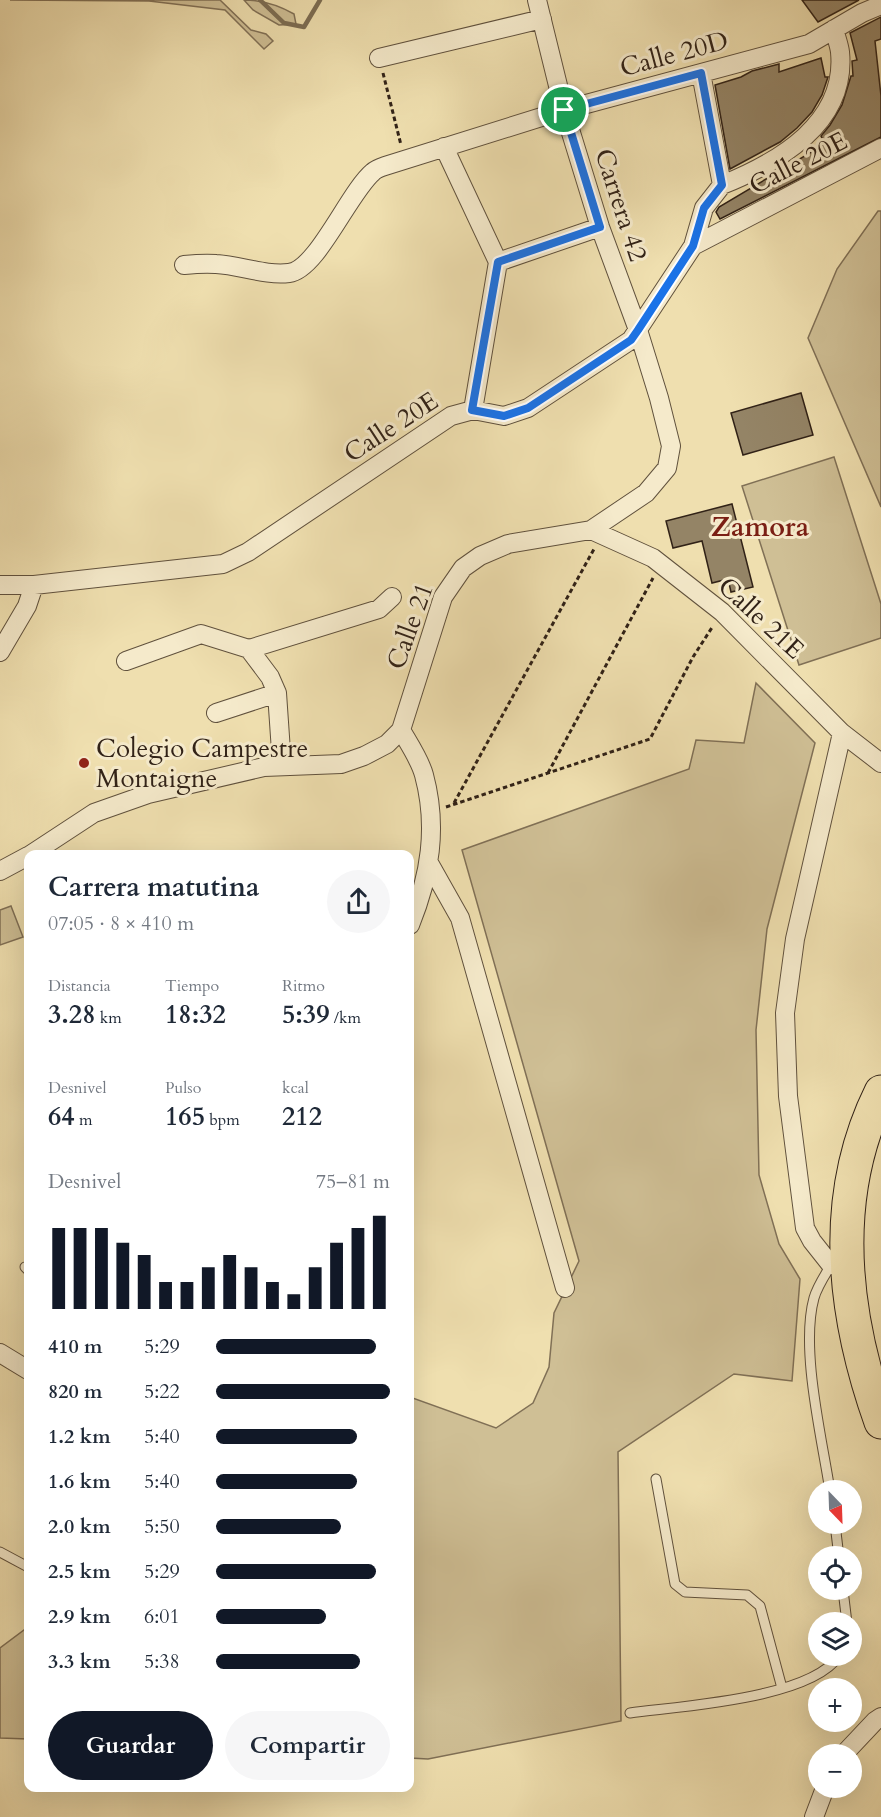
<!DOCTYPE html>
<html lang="es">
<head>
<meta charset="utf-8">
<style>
	:root { --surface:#fff; --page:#f6f6f7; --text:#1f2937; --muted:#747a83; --accent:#111827 }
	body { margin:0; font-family:Cardo,serif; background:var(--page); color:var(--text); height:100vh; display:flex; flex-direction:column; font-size:22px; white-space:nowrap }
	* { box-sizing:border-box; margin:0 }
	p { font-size:20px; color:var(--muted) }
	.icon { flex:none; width:33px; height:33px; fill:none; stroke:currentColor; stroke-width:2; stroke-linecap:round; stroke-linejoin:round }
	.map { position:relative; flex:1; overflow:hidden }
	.drawer { position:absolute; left:24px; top:850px; width:390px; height:942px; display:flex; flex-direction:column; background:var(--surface); border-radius:12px; box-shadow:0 6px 24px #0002 }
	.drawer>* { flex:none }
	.needle { width:39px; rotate:157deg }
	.controls { position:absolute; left:808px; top:1480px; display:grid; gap:12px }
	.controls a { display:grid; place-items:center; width:54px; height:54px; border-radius:50%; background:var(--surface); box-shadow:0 6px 24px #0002; font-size:30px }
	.pin { position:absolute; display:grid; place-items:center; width:51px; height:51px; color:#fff; margin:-26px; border:3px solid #fff; border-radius:50%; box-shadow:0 2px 6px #0007 }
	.round { display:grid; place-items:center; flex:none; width:63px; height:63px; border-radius:32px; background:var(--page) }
	.head { display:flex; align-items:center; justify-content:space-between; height:102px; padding:0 24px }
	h1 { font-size:27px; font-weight:800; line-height:45px }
	.metrics { display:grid; grid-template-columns:repeat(3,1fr); gap:9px; height:102px; padding:6px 24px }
	.metrics div { display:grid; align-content:center }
	.metrics b { font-size:26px; font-weight:800 }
	.metrics small { font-size:16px; font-weight:400 }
	.metrics p { font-size:16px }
	.chart { height:168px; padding:12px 24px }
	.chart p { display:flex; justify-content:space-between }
	.chart svg { width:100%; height:108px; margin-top:6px; stroke:var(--accent); stroke-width:6 }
	.action { display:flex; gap:12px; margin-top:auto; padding:12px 24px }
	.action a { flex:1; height:69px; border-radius:36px; background:var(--accent); color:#fff; font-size:24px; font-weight:800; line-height:69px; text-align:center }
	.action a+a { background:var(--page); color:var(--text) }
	ul { padding:0 24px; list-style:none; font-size:20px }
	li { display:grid; grid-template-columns:96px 72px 1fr; align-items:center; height:45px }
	li i { height:15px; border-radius:8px; background:var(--accent) }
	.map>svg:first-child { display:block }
	.green { fill:#cfbf95; stroke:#807056; stroke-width:1.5 }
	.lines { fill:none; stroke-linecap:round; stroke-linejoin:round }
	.stream { stroke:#7c6d53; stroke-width:4.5 }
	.building { fill:#948466; stroke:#312217; stroke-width:1.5 }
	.lane-casing { stroke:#60513d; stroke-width:11 }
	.street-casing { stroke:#60513d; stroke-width:20 }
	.highway-casing { stroke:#312217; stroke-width:35 }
	.path { stroke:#312217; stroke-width:3; stroke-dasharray:4.5 3; stroke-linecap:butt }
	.lane { stroke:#f5eacb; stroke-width:9 }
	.street { stroke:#f5eacb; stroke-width:18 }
	.highway { stroke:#efdfaf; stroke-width:33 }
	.route-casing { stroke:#fff; stroke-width:12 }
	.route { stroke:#1a73e8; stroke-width:8 }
	.poi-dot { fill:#8f2418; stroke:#f5eacb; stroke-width:2 }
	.labels { text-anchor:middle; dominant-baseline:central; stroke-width:6; stroke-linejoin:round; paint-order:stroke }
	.street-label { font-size:26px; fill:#312217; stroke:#f5eacb }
	.poi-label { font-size:26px; fill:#312217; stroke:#f5eacb; text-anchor:start }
	.neighbourhood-label { font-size:27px; font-weight:bold; fill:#7a1f14; stroke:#f5eacb }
</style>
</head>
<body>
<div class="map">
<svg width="881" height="1817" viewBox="0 0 881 1817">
	<rect width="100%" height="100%" fill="#efdfaf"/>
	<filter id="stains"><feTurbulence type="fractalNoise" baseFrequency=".00333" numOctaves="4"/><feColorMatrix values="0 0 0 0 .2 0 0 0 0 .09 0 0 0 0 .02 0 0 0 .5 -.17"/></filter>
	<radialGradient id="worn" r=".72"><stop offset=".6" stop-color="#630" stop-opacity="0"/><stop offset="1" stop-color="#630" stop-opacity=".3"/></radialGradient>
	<path class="green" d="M10,0H220L251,30L266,34L273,41L264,49L225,10L149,1Z
		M244,0C263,0 278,5 294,14L296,24L279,25L253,10Z
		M878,211H881V507L808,338L837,269Z
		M834,457L881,604V638L799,665L742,486Z
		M756,683L815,743L767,929L756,1030L759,1175L779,1244L800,1279L792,1381L734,1374L618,1452L621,1721L428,1759L410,1758V1397L496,1428L533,1403L549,1367L554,1313L579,1261L462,850L689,769L696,740L744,743Z
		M11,906L23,937L0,945V910Z
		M28,1627V1739L0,1738V1648Z"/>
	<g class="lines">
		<path class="stream" d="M260,0L284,23L304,27L320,0"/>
	</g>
	<path class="building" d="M802,0H859L818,22Z
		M881,17V39L875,41L881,96V137L720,219L716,212L719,207L825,144L821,136L830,125L842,105L851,76H853L852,61L857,60L850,33Z
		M821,58L825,77H828L822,95L812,112L797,128L780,142L730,169L715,85L741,77L752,71L779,64V72Z
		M801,393L813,435L743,455L731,413Z
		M732,504L753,587L731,592L728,579L712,583L702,541L673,548L666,521Z"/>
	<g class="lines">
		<g class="lane-casing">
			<path id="lane" d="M25,1267L28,1270
				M656,1479L675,1584L685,1592L747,1595L760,1606L782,1688
				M830,1491C822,1438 800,1349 814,1298C817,1287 825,1275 831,1265
				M835,1524L839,1557
				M0,1552L28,1567
				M843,1590L847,1623
				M630,1713C680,1706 810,1699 839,1656"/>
		</g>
		<g class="street-casing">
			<path id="street" d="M379,58L542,19
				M444,147L498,262L473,410
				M722,185C779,162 847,123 840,52C839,44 836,37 834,29
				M693,246L704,208L722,185L701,73
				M498,262L600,227
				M184,265C194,264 205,263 216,264C240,265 265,276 289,273C317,270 349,192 373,172C376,169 382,167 385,166L564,110L809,44L862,13L881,5
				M591,530L653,558L722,612L842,733L881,763
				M0,585H34L223,564L248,552L451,416L473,410L504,416L528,408L631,340L693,246L881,148
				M249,649L379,609L392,597
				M0,652L27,606L34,585
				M126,661L201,634L249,649L270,677L277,693L282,766
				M216,713L277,693
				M401,730C409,744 420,760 424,775C438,827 430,876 410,925
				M842,733L795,939L785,1013L788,1096L805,1228L812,1241L831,1265L846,1264
				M30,855L94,813L148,794L264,767L341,764L364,756L387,744L401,730L443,597L463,568L480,556L508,544L591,530L646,493L667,468L671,446L659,398L638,330L600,227L564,110L537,0
				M429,863L460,918L565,1288
				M0,871L28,856
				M0,1353L28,1370
				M843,1755L875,1721L881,1717
				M814,1817L825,1788"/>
		</g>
		<g class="highway-casing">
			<path id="highway" d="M881,1092C829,1197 843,1315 881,1422"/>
		</g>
		<path class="path" d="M383,73L401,145
			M548,773L653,578
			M454,803L594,549
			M446,807L650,739L693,657L713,626"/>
		<use href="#lane" class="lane"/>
		<use href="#street" class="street"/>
		<use href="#highway" class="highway"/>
	</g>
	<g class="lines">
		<g class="route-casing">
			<path id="route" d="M701,73L722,185L704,208L693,246L638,330L631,340L528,408L504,416L472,410L498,262L600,227L564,110Z"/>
		</g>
		<use href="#route" class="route"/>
	</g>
	<circle class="poi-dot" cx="84" cy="763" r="6"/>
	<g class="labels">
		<g class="street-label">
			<text transform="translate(674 54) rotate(-15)">Calle 20D</text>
			<text transform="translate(798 163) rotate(-27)">Calle 20E</text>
			<text transform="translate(621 205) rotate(72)">Carrera 42</text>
			<text transform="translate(391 427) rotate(-33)">Calle 20E</text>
			<text transform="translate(761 618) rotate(43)">Calle 21E</text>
			<text transform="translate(410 626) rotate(-70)">Calle 21</text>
		</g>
		<g class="poi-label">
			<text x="96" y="748">Colegio Campestre<tspan x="96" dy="30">Montaigne</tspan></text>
		</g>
		<g class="neighbourhood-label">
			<text x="760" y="527">Zamora</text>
		</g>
	</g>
	<rect width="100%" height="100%" filter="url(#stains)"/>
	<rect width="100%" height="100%" fill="url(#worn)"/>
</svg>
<div class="controls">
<a><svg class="needle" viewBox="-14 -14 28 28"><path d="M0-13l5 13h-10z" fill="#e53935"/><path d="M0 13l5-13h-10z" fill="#747a83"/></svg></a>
<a><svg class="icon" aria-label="locate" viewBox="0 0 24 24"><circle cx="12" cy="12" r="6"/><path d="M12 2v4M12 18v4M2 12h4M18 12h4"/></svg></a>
<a><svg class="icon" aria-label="layers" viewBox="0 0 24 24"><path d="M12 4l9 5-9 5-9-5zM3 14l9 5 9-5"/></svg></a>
<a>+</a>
<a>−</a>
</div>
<div class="pin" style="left:564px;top:110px;background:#1e9e55"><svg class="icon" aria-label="arrive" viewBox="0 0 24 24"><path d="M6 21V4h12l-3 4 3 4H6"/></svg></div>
<section class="drawer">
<div class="head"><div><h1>Carrera matutina</h1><p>07:05 · 8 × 410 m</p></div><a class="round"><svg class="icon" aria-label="share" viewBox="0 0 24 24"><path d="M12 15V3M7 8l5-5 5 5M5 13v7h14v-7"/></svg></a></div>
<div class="metrics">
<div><p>Distancia</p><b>3.28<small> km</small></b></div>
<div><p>Tiempo</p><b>18:32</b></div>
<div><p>Ritmo</p><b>5:39<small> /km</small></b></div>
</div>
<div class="metrics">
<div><p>Desnivel</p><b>64<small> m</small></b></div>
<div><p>Pulso</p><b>165<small> bpm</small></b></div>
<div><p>kcal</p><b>212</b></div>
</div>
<div class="chart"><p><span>Desnivel</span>75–81 m</p>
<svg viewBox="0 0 160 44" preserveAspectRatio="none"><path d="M5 44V11M15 44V11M25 44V11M35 44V17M45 44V22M55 44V33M65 44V33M75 44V27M85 44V22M95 44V27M105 44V33M115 44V38M125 44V27M135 44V17M145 44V11M155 44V6"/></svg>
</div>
<ul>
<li><b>410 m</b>5:29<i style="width:92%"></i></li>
<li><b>820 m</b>5:22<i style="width:100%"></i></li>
<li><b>1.2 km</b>5:40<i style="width:81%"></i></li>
<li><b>1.6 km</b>5:40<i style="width:81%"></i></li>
<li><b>2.0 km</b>5:50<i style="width:72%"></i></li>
<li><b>2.5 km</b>5:29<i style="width:92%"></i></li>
<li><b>2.9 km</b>6:01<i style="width:63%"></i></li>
<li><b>3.3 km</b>5:38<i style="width:83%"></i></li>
</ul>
<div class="action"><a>Guardar</a><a>Compartir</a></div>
</section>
</div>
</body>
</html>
